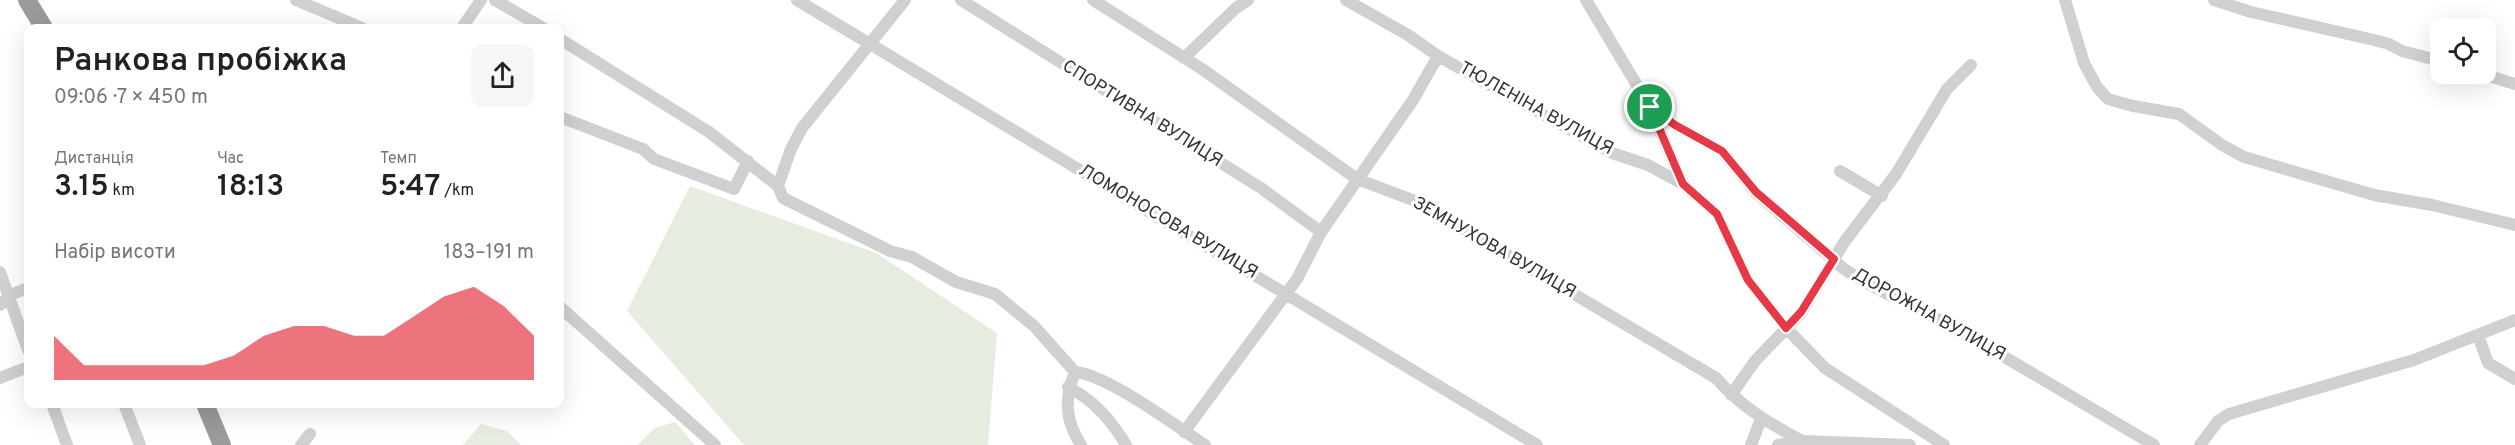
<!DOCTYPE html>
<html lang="uk">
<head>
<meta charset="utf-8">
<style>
	:root { --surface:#fff; --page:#f6f6f6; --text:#222; --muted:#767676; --accent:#e63946 }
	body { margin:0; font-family:Overpass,sans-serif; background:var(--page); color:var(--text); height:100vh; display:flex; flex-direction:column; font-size:22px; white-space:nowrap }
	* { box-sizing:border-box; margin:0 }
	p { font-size:20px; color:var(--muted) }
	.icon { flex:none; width:33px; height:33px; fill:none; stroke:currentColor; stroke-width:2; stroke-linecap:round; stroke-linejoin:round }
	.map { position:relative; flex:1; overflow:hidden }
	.sheet { position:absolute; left:24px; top:24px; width:540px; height:384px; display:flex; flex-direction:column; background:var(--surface); border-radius:12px; box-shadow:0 6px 24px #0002 }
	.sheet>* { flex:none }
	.controls { position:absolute; left:2430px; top:18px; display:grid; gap:12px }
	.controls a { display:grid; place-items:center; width:66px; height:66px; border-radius:12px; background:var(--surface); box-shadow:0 6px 24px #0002; font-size:30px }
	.pin { position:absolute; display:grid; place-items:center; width:51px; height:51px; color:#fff; margin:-26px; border:3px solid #fff; border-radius:50%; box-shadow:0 2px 6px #0007 }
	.round { display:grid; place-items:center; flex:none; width:63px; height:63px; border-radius:12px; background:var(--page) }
	.headline { display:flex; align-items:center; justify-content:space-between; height:102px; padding:0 30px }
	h1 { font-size:33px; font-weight:600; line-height:45px }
	.stats { display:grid; grid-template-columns:repeat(3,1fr); gap:9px; height:102px; padding:6px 30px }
	.stats div { display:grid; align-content:center }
	.stats b { font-size:30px; font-weight:600 }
	.stats small { font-size:16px; font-weight:400 }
	.stats p { font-size:16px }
	.chart { height:168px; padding:12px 30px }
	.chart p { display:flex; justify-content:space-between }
	.chart svg { width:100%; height:108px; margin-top:6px; fill:var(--accent); opacity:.7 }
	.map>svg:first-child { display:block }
	.green { fill:#e6ecdf }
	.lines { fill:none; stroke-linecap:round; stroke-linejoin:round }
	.minor { stroke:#d0d0d0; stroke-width:12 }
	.highway { stroke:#9a9a9a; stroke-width:18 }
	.route-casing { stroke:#fff; stroke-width:12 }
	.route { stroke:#e63946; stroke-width:8 }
	.labels { text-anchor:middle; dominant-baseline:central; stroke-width:6; stroke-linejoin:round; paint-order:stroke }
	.street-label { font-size:18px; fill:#333; stroke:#fff }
</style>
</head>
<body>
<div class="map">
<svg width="2515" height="445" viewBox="0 0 2515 445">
	<rect width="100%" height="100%" fill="#fff"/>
	<path class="green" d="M690,186L876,253L997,333L988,445H744L627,311Z
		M675,422L695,445H637L655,428Z
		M481,424L507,431L521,445H463Z"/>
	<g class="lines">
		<path class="minor" d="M296,0L362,28
			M495,0L543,28
			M797,0L1537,445
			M961,0L1261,188L1321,232
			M1093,0L1202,69L1357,179L1418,202L1716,378C1741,407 1769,423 1802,441
			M1346,0L1408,35L1438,56L1612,153L1648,165L1683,184L1717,214L1748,280L1786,328L1825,368L1944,445
			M1586,0L1650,107L1675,125L1722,151L1756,193L1844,269C1876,291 1915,306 1949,325C2018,364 2085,405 2154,445
			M2065,0L2084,63L2097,87L2108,99L2133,106L2179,114L2222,145L2244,157L2374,195L2432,205L2515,225
			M2214,0L2251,12L2374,40L2389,44L2402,51L2440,61
			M462,28L481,0
			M560,39L709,132L778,186L783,198L890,251L912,257L956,282L995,294L1034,326L1075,372
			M1184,58L1236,8L1248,0
			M2483,74L2515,84
			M1650,108L1683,184
			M560,117L643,149L654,159L734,189L748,161
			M1840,171L1882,196
			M778,186L791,149L802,128L905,0
			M0,272L28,350
			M0,305L10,295L28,288
			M560,307L715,445
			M2478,335L2488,363L2515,379
			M0,378L28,367
			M1068,387C1094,400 1112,421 1126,445
			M1731,395L1755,361L1801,313L1845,241L1896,174L1947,89L1971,65
			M52,404L67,445
			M124,404L140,445
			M1184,432L1297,279L1321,232L1413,100L1438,56
			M301,445L310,434
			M1081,445C1065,420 1064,399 1075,372C1106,374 1176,426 1205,445
			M1751,445L1761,419
			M1778,445L1802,441L1910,445
			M2200,445L2218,421L2229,414L2414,360L2515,320"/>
		<path class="highway" d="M27,0L44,28
			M205,404L222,445"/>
	</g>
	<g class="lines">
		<g class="route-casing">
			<path id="route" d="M1650,107L1675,125L1722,151L1756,192L1834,259L1801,312L1786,328L1748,280L1717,214L1683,184Z"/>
		</g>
		<use href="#route" class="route"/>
	</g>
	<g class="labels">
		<g class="street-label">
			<text transform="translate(1536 109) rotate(29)">ТЮЛЕНІНА ВУЛИЦЯ</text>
			<text transform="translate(1142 114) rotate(32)">СПОРТИВНА ВУЛИЦЯ</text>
			<text transform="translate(1168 222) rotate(31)">ЛОМОНОСОВА ВУЛИЦЯ</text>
			<text transform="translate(1494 248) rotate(30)">ЗЕМНУХОВА ВУЛИЦЯ</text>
			<text transform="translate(1929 315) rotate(29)">ДОРОЖНА ВУЛИЦЯ</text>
		</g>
	</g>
</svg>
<div class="controls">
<a><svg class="icon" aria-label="locate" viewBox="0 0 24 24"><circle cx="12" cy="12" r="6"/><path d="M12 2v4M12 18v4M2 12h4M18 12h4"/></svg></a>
</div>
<div class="pin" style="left:1650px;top:107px;background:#1e9e55"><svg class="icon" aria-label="arrive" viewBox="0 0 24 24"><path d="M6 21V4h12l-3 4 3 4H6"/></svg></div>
<section class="sheet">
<div class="headline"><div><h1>Ранкова пробіжка</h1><p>09:06 · 7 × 450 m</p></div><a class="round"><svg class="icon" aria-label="share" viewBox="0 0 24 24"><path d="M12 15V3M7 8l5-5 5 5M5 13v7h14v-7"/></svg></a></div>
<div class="stats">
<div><p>Дистанція</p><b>3.15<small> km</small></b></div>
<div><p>Час</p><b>18:13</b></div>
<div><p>Темп</p><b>5:47<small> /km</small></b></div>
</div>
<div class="chart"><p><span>Набір висоти</span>183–191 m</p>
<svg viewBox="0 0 160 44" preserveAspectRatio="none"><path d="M0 44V26L10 38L20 38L30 38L40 38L50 38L60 34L70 26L80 22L90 22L100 26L110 26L120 18L130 10L140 6L150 14L160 26V44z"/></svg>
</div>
</section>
</div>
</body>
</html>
